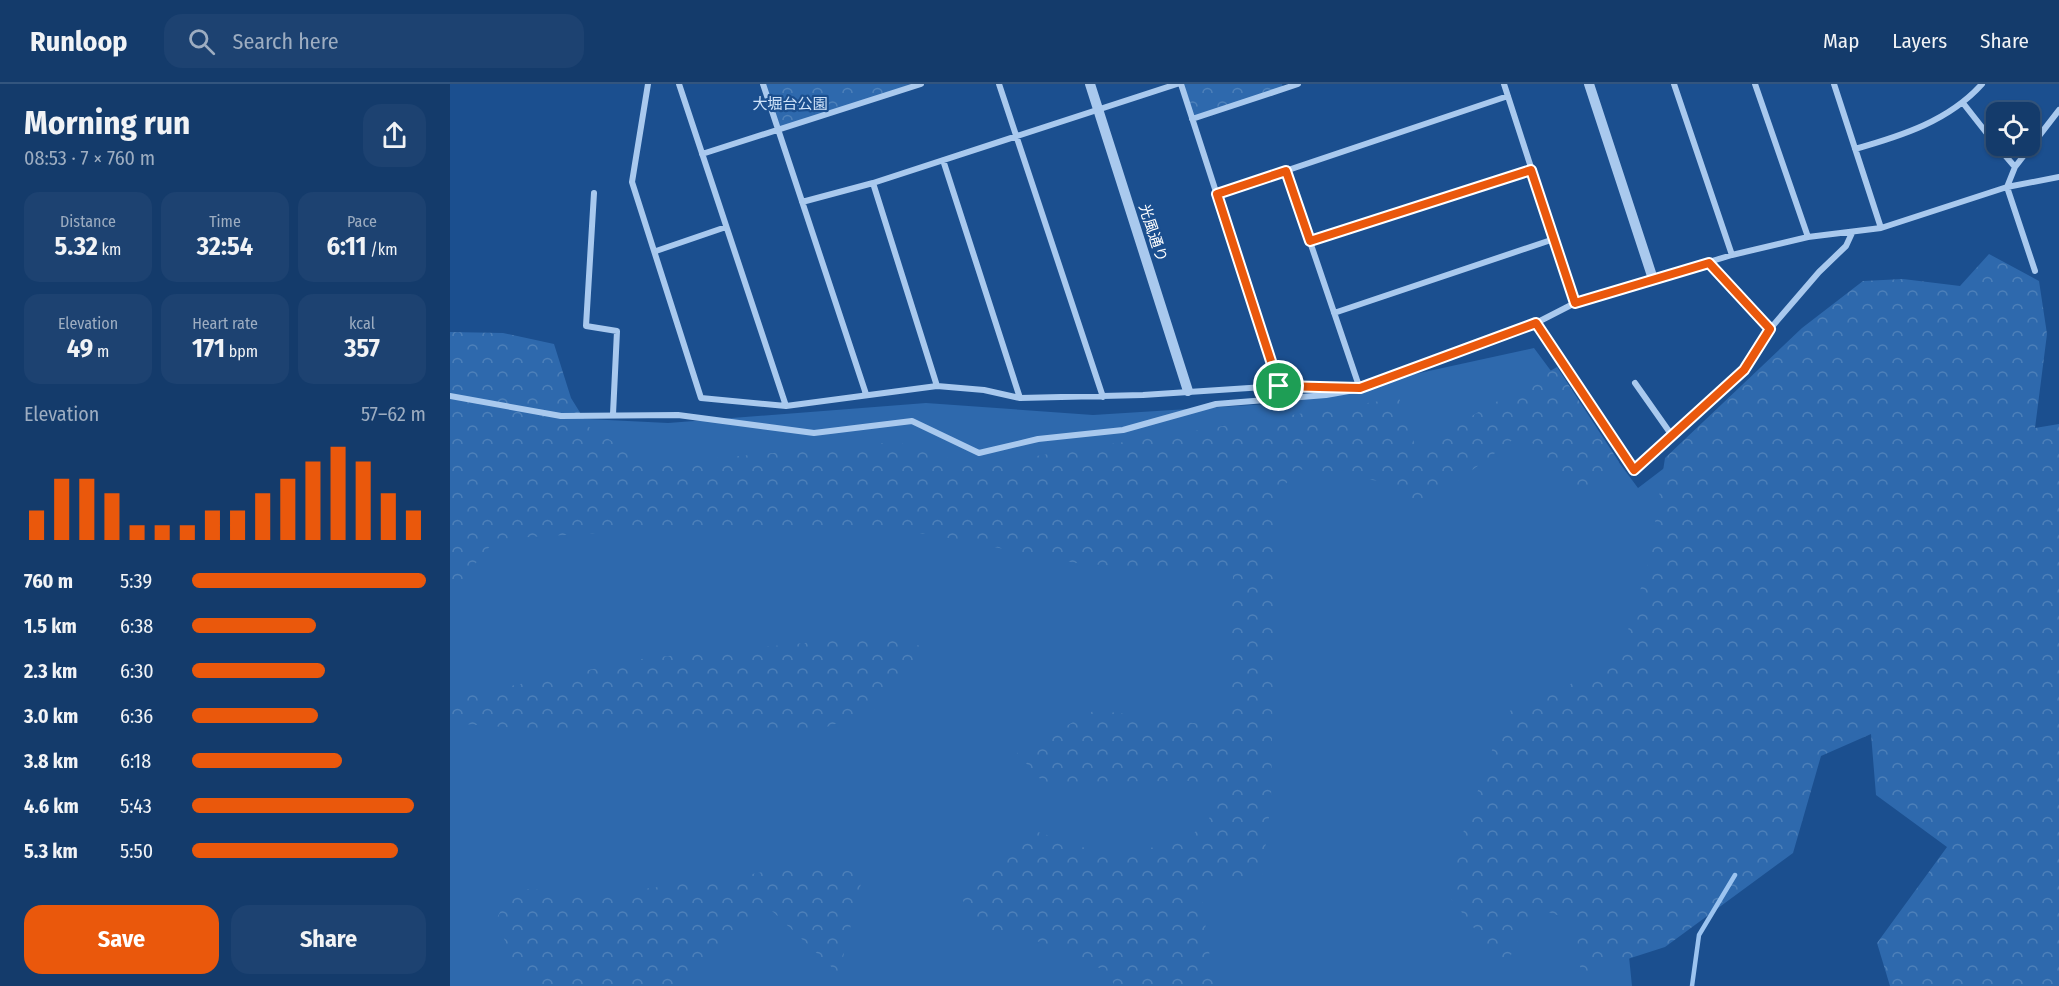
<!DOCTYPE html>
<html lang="en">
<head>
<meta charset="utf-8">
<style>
	:root { --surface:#143b6b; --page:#1d4271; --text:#f1f3f6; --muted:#9dadc1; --line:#33557e; --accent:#ea580c }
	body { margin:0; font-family:"Fira Sans Condensed","Noto Sans JP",sans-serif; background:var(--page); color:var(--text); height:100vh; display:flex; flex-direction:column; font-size:22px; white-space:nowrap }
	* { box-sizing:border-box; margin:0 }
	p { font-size:20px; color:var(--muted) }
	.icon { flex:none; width:33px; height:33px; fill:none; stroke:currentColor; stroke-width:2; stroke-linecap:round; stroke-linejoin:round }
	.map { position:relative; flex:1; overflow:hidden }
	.side { display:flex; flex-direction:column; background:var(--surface); width:450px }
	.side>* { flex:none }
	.fabs { position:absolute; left:1536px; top:18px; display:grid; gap:12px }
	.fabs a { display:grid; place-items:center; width:54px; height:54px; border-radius:12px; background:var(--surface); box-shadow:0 2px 4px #0004,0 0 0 2px var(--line); font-size:30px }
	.pin { position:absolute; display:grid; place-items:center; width:51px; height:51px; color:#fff; margin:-26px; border:3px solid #fff; border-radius:50%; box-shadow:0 2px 6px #0007 }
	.round { display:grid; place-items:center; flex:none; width:63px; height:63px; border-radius:18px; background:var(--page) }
	.summary { display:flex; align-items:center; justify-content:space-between; height:102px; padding:0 24px }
	h1 { font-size:33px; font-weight:700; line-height:45px }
	.stats { display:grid; grid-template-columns:repeat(3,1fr); gap:9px; height:102px; padding:6px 24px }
	.stats div { display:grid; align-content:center; border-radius:15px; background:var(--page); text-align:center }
	.stats b { font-size:26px; font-weight:700 }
	.stats small { font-size:16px; font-weight:400 }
	.stats p { font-size:16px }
	.chart { height:168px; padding:12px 24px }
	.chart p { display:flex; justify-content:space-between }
	.chart svg { width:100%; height:108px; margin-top:6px; stroke:var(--accent); stroke-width:6 }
	.button { display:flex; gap:12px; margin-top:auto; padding:12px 24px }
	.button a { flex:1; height:69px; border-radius:18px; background:var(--accent); color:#fff; font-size:24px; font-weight:700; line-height:69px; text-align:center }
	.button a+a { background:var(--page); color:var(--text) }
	ul { padding:0 24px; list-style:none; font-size:20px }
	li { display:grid; grid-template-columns:96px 72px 1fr; align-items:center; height:45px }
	li i { height:15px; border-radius:8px; background:var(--accent) }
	header { display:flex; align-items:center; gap:36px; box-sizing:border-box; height:84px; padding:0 30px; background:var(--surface); border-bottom:2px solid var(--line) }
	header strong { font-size:28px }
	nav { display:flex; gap:33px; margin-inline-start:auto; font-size:21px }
	.search { width:420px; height:54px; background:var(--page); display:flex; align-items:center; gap:15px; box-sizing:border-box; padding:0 21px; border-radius:18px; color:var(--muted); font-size:22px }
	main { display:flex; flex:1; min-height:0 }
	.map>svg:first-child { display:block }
	.grass { fill:#2e69ad }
	.forest { fill:url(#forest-crowns) }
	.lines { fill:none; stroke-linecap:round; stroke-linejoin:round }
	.stream { stroke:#9cc4f0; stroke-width:4.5 }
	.minor { stroke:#a9c9ee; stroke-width:6 }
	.tertiary { stroke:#a9c9ee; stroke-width:10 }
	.route-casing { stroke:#fff; stroke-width:12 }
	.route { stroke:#ea580c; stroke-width:8 }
	.labels { text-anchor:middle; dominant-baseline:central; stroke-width:4.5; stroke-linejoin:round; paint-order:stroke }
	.park-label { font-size:15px; fill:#cfe3fa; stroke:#1b4f8f }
	.street-label { font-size:15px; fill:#fff; stroke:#1b4f8f }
</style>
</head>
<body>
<header>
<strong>Runloop</strong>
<div class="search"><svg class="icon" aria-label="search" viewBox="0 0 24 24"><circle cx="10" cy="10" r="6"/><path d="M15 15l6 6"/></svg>Search here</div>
<nav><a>Map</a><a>Layers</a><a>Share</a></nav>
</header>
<main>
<section class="side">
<div class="summary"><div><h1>Morning run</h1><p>08:53 · 7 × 760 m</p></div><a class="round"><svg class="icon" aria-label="share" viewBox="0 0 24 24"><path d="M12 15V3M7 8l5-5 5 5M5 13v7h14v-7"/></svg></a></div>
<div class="stats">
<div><p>Distance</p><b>5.32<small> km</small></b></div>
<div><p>Time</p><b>32:54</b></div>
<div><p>Pace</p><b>6:11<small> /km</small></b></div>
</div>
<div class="stats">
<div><p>Elevation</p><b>49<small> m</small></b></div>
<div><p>Heart rate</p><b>171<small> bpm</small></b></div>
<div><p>kcal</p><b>357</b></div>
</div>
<div class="chart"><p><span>Elevation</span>57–62 m</p>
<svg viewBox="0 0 160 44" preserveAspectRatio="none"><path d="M5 44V32M15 44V19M25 44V19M35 44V25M45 44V38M55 44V38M65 44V38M75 44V32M85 44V32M95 44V25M105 44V19M115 44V12M125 44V6M135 44V12M145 44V25M155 44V32"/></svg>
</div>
<ul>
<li><b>760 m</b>5:39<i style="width:100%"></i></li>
<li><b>1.5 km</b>6:38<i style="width:53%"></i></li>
<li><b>2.3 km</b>6:30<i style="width:57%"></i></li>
<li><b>3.0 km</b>6:36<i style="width:54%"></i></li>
<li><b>3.8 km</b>6:18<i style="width:64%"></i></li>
<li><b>4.6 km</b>5:43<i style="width:95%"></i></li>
<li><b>5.3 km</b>5:50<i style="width:88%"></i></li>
</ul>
<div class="button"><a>Save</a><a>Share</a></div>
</section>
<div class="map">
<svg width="1609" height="902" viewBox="0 0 1609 902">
	<defs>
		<pattern id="forest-crowns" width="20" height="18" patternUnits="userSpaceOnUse" patternTransform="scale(1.5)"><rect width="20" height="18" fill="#2e69ad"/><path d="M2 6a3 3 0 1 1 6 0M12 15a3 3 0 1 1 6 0" fill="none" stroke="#4d80b9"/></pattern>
	</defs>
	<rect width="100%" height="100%" fill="#1b4f8f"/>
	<path class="grass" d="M1084,264L1188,404L1280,334L1176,843L1182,902H0V328L218,339L476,319L643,331L832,319Z"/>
	<path class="forest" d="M313,0H470L328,46Z
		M731,0H832L834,5L742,35Z
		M1539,170L1589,197L1597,250L1585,344L1609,340V902H1440L1427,859L1497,763L1426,711L1421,650L1371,672L1343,769L1215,863L1131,890L1125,837L1083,823L1055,884L999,812L1012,752L1055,629L1168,579L1199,477L1215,374L1352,244L1413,197L1453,195L1510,202Z
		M0,248L53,249L104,260L121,314L139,343L199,380L447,358L523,382L949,314L966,364L1107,283L1169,378L1129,415L1073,348L973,423L929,397L848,385L826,412L821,716L812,791L749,796L764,902H665L656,887L566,848L528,849L510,810L579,745L659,772L730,758L757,740L770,707L744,697L593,698L567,669L645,626L751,640L778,634L783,491L626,479L478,450L273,442L46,455L0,510Z
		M440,551L478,565L425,625L374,644L227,648H120L0,639V618L11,612L197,574Z
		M365,778L413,791L389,890L321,826L294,839L237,902H81L71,894L46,836L62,804L156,810L297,791Z"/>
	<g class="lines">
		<path class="stream" d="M1242,902L1249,851L1285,791"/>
		<path class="minor" d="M198,0L182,98L251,314L336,322L487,302L534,306L570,314L693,311L829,302L900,304
			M229,0L336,322
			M313,0L416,310
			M549,0L653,313
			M731,0L829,302
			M1054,0L1125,219
			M1224,0L1282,171
			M1305,0L1358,153
			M1384,0L1431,144
			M1513,19L1546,61
			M742,35L848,0
			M1547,62L1565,83
			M1405,65C1451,52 1499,37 1532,0
			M252,70L471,0
			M493,76L570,314
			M836,87L910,305
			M423,99L487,302
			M144,109L136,242L167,247L163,330
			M767,110L1058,12
			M352,118L423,99L727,0
			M860,157L1081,86
			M206,167L276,143
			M1259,179L1320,245
			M1585,187L1557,103L1565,83L1609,26
			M884,229L1104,155
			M1086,239L1184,386L1294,286L1320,245L1369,188L1396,162L1402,149
			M1185,299L1223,353
			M0,312L111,332L228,331L364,349L462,337L529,369L588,355L673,346L766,320L876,311L910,305L1086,239L1125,219L1282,171L1358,153L1431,144L1557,103L1609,93"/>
		<path class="tertiary" d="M640,0L738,307
			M1139,0L1203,195"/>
	</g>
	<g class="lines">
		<g class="route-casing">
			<path id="route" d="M1081,86L1125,219L1259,179L1320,245L1294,286L1184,386L1086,239L910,304L829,302L767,110L836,87L860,157Z"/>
		</g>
		<use href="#route" class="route"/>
	</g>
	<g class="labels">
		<g class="park-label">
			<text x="340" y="20">大堀台公園</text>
		</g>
		<g class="street-label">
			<text transform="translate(703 149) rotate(72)">光風通り</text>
		</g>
	</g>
</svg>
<div class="fabs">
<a><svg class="icon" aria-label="locate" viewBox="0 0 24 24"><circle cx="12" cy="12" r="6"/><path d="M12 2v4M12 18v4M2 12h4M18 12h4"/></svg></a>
</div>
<div class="pin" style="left:829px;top:302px;background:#1e9e55"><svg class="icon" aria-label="arrive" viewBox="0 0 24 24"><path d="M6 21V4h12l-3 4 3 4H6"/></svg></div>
</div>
</main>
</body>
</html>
